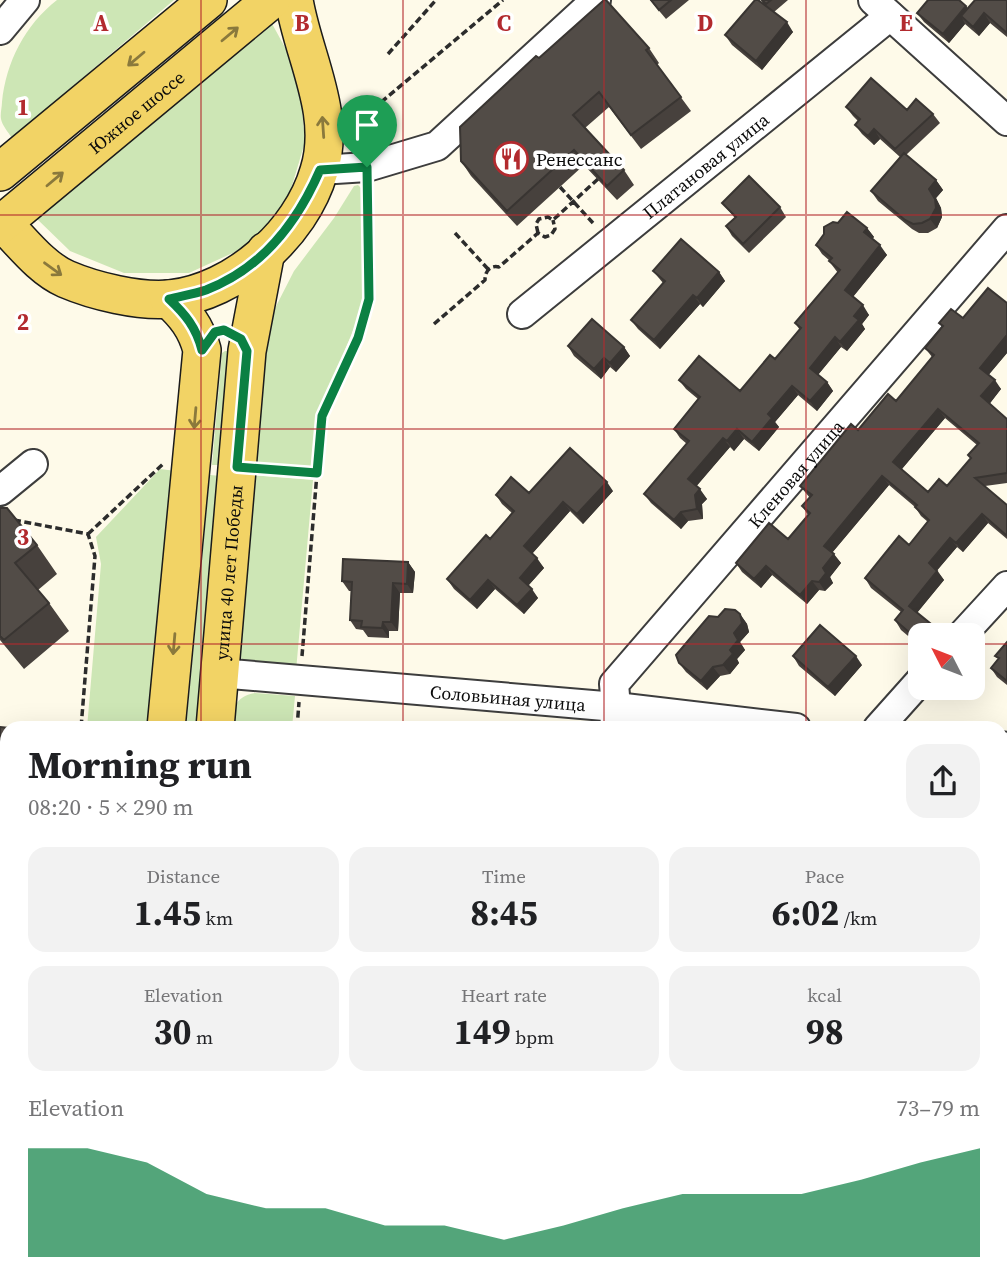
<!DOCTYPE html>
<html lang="en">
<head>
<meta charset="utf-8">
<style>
	:root { --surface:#fff; --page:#f2f2f2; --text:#202124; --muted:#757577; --accent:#0b8043 }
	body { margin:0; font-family:"Source Serif 4",serif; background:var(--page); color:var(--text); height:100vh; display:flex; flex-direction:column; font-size:26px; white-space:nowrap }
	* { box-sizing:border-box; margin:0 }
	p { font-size:23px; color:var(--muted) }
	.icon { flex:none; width:38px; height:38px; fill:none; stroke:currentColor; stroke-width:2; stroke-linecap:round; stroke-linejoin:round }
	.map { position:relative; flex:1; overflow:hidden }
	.sheet { position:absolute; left:0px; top:721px; width:1008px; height:567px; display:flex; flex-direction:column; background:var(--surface); border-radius:21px 21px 0 0; box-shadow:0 7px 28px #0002 }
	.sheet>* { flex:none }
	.needle { width:46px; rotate:312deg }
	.buttons { position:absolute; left:908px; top:623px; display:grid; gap:14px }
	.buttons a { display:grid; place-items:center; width:77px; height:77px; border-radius:14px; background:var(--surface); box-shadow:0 7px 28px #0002; font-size:35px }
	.pin { position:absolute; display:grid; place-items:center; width:60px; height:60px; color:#fff; margin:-72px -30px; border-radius:50% 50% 50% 0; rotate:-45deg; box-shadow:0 0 7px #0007 }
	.pin .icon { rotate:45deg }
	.round { display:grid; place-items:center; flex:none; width:74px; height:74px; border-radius:21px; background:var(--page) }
	.summary { display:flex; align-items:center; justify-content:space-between; height:119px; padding:0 28px }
	h1 { font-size:38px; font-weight:700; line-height:52px }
	.metrics { display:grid; grid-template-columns:repeat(3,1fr); gap:10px; height:119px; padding:7px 28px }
	.metrics div { display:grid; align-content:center; border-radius:18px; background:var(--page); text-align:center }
	.metrics b { font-size:35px; font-weight:700 }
	.metrics small { font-size:19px; font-weight:400 }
	.metrics p { font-size:19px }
	.chart { height:196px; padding:14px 28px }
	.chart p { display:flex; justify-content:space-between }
	.chart svg { width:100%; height:126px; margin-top:7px; fill:var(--accent); opacity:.7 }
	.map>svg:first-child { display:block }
	.green { fill:#cde6b5 }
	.forest { fill:#b1d595 }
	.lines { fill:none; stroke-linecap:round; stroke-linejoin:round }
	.minor-casing { stroke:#3d3d3d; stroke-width:32 }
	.major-casing { stroke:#1b1b1b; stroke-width:40 }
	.path { stroke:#2c2c2c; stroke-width:3.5; stroke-dasharray:7 3.5; stroke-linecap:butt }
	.minor { stroke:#fff; stroke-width:28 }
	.major { stroke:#f2d365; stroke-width:37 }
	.wall { fill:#47413d; fill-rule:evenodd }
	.shaded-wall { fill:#393532 }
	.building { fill:#524c47; stroke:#393532; stroke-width:2; fill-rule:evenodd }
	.oneway { stroke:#8a793c }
	.route-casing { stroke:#fff; stroke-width:14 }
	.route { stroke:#0b8043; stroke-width:9 }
	.grid { fill:none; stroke:#b22a2e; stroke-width:2; stroke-opacity:0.55 }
	.labels { text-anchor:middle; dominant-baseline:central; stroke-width:7; stroke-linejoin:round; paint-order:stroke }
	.street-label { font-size:18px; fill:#0a0a0a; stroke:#fff }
	.poi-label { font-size:18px; fill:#0a0a0a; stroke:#fff; text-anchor:start }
	.grid-label { font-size:23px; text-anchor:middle; font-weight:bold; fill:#b22a2e; stroke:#fff; stroke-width:7; stroke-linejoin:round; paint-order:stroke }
</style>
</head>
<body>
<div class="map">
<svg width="1007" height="1288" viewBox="0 0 1007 1288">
	<rect width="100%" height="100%" fill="#fefae9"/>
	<path class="green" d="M57,0H174L12,138C8,132 2,125 1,119C0,114 2,107 2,102C6,62 25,25 57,0Z
		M270,20L288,53L300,86L305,142L288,199L250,245L189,273H124L70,251L35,217Z
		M358,185L362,189L365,301L319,414L314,469L254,464L269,320L294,271L334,218L354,186Z
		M225,351H230L222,465H212L222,353Z
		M160,469L176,471L148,726L146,728H87L101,564L96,537Z
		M210,475L221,476L197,728H186Z
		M252,475L313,480L296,671L245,663L236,651Z
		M255,693L295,696L292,728H230C233,709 234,697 255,693Z
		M1001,976L1007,981V1288H626L630,1281H1001Z"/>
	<path class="forest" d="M1001,983L1007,989V1086L1001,1081Z
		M642,1281H785L780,1288H638Z"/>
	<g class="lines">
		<g class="minor-casing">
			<g id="minor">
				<path d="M873,0L1007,121"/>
				<path d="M0,30L25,0"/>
				<path d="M320,170L367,167L437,146L596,0"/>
				<path id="s1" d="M522,314L890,16"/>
				<path d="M0,491L33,464"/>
				<path d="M962,635L1007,586"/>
				<path id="s2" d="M219,673L616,707L796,728"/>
				<path id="s3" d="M614,728L616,707L614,684L1007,229"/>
				<path d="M878,728L920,681"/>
				<path d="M1001,746L1007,747"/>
				<path d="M0,1143L7,1144"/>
				<path d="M0,1277L7,1278"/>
				<path d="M43,1281L58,1282"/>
				<path d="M221,1288L222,1281"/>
				<path d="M348,1288L349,1281"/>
				<path d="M609,1288L614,1281"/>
			</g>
		</g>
		<g class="major-casing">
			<g id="major">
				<path d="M0,172L208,0"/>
				<path d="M3,223C22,242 41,268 66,279C94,291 139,302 170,299C235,292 301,234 319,171C337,113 303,56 294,0"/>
				<path id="s4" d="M0,225L271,0"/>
				<path d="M166,728L202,350C196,327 185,314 169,299"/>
				<path id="s5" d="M215,728L247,351L266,251"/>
				<path d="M114,1288V1281"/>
				<path d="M162,1288L163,1281"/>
			</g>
		</g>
		<path class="path" d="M388,54L436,0
			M369,141L370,122L380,103L503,0
			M560,187L593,223
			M455,233L488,269
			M538,233L536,224L539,219L548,217L553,220L598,179
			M434,324L485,280C485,271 490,265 499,267L538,233L545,237L551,235L555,229L553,220
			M263,469L317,473L302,656
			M317,473L322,416L358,338L369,299L368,191
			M14,520L88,534L95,556L81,728
			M88,534L163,464
			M297,728L299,702
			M1001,1123L1007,1126
			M780,1281L789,1288
			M255,1288V1281
			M820,1288L825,1281"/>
		<use href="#minor" class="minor"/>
		<use href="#major" class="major"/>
	</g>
	<path class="wall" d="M650,0H689L666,19Z
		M761,0H788L774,12L793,32L762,70L732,45L725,35L767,7Z
		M1007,0V37L990,23L979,36L965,24L949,43L924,22L917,13L966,6L967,8Z
		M649,48L659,63L657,65L691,111L641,149L609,107L585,128L624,170L634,185L617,200L584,165L517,226L471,176L461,161L539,58Z
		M846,107L907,110L933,114L940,123L906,155L936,180L943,190L936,198L941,208L942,217L937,228L928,233H919L912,229L878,201L871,191L900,157L880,139L874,145L862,134L855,125L858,121L853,116Z
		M722,203L780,207L786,217L749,253L732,236L726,226L735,218Z
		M867,228L874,237L872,239L887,255L853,297L869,315L862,324L865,329L847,351L841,347L818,375L827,382L833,391L817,411L798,395L775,422L779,427L759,451L744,439L734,451L730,447L696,486L707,499L702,504L703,519L688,521L681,529L651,503L644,494L687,444L680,438L674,429L698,399L686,389L679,380L740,391L775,359L800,330L795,323L838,273L829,261H830L822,254L816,245Z
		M653,271L719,272L725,281L703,307L700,304L660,349L638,329L631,320L663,283Z
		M1007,303V353L988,375L1001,389L989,404L1007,419V483L985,486L1007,505V539L988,523L963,552L957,547L937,570L944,580L917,613L931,624L937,633L920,635V646L901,630L895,620L901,612L871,588L865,578L909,545L928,522L921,516L915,507L889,485L832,553L841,563L830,577L833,583L825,591L819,590L807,604L772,575L761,588L742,572L736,563L788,539L808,515L802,506L810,498L800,486L858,430L896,401L932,357L925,348L942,327L939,323L963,318ZM945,418L977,445L968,455L971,458L947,486L928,492L902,469Z
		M568,346L624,347L630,356L616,372L610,367L601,379L574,356Z
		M613,491L583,524L570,511L532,554L544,568L528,586L538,598L524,614L495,589L477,609L454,589L447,579L490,539L512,513L502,504L496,495Z
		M0,508L37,545L57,574L38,590L49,603L69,631L24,669L0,640Z
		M408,562L415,572L413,593H400L398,631H389V638L368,637L363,630L356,629L350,620L351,591H349L342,581Z
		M740,614L747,624L749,632L740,642L745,650L737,659L739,663L730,674L720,676L707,690L686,672L679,663L718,617Z
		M1007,642V685L997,677L991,668L998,659L995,656Z
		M793,656L862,665L835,696L799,666Z
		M0,727L7,728V1110H0Z
		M1001,767H1007V815H1005L1003,879H1001Z"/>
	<path class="shaded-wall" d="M966,6L972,15L961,16L965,24L949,43L943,34Z
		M984,13L990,23L979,36L973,27Z
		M787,22L793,32L762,70L756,61Z
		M874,129L880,139L874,145L868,136Z
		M936,180L943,190L936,198L941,208L942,217L937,228L930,219L929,189Z
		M867,228L874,237L870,241L864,232Z
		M880,245L887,255L851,299L845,290Z
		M719,272L725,281L703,307L697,298Z
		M693,295L700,304L660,349L654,340Z
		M863,305L869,315L862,324L865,329L847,351L840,342L854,316Z
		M1007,335V353L987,377L980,368Z
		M835,337L841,347L816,377L810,368Z
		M624,347L630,356L616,372L610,363Z
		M604,358L610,367L601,379L594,369Z
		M995,380L1001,389L988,406L981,396Z
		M827,382L833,391L817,411L810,401Z
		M792,386L798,395L775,422L779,427L759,451L752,442L768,414Z
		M938,409L945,418L900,471L893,462Z
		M737,429L744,439L734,451L727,441Z
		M723,438L730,447L695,488L688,479Z
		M882,476L889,485L830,555L824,546Z
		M607,482L613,491L583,524L577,514Z
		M700,489L707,499L702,504L703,519L697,509L695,495Z
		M563,502L570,511L530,556L524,546Z
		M681,512L688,521L681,529L674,520Z
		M982,514L988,523L963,552L956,543Z
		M950,538L957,547L935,573L929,563Z
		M834,554L841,563L830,577L833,583L825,591L819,582L823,568Z
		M537,558L544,568L526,588L520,578Z
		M408,562L415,572L413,593L407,584Z
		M766,566L772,575L761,588L754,579Z
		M937,571L944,580L915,615L909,606Z
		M488,580L495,589L477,609L470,600Z
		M812,581L819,590L807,604L800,595Z
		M393,583L400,593L398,631L391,622Z
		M532,589L538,598L524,614L517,605Z
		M740,614L747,624L749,632L740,642L745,650L737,659L739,663L730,674L723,665L730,650L734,633Z
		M383,622L389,631V638L382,628Z
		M931,624L937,633L936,635H922Z
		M856,656L862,665L835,696L828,687Z
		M713,667L720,676L707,690L701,681Z
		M1001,810L1005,815L1003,879L1001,875Z
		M7,947V1094L0,1084V1022Z
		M2,1164L6,1168L0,1223V1186Z
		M524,1281H532L531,1288H523Z"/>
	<path class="building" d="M604,0H606L649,48L646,50L681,97L631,135L599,92L573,115L624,170L607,186L574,150L507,211L461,161L460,127L536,56L539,58Z
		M651,0H671L659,10Z
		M755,0H758L787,22L756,61L725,35Z
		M762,0H771L766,4Z
		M928,0H959L966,6L943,34L917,13Z
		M975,0H1007V33L984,13L973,27L961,16Z
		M871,78L907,110L916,99L933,114L895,149L874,129L868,136L855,125L860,119L846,107Z
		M904,153L936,180L929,189L935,199L936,208L930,219L922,223L913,224L905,220L871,191Z
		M749,176L780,207L743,244L726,226L736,217L722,203Z
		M847,212L867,228L864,232L880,245L845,290L863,305L854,316L859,320L840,342L835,337L810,368L827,382L810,401L792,386L768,414L772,418L752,442L737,429L727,441L723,438L688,479L700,489L695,495L697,509L681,512L674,520L644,494L689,441L674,429L700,397L679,380L699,356L740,391L770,355L775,359L801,328L795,323L840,270L829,261L832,258L816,245L824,234V227L833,222L838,223Z
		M681,239L719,272L697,298L693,295L654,340L631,320L665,281L653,271Z
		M988,288L1007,303V335L980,368L995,380L981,396L1007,419V473L975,478L1007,505V534L1006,535L982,514L956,543L950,538L929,563L937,571L909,606L931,624L918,640L895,620L903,610L865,578L899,536L909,545L929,520L915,507L917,505L882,476L824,546L834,554L823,568L826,573L819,582L812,581L800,595L766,566L754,579L736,563L769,523L788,539L810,513L802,506L812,495L800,486L851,424L858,430L888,394L896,401L934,355L925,348L943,326L939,323L951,309L963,318ZM938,409L979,443L968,455L971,458L947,486L939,479L928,492L893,462Z
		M592,319L624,347L610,363L604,358L594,369L568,346Z
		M570,448L607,482L577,514L563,502L524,546L537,558L520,578L532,589L517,605L488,580L470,600L447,579L486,535L490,539L514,511L496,495L511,477L529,493Z
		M0,508H7L37,545L15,563L49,603L4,640L0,636Z
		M343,559L408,562L407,584L393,583L391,622H383L382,628L361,627L362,621L350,620L352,582L342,581Z
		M725,609L735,610L740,614L742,623L734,633L738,640L730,650L733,654L723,665L713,667L701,681L679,663L676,655L709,616L718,617Z
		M820,625L856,656L828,687L793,656Z
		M1007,642V681L991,668L999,658L995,656Z
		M0,727L10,728H7V947L0,1022Z
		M1001,767H1007V806H1001Z
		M0,1163L2,1164L0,1186Z
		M378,1281H524L523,1288H378Z"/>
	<defs><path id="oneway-shaft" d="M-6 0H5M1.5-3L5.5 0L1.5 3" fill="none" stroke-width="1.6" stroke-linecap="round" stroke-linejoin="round" transform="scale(1.75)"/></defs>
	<g class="oneway">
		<use href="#oneway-shaft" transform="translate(230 34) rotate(-40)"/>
		<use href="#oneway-shaft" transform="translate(136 59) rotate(140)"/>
		<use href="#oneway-shaft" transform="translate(323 127) rotate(-94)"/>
		<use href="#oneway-shaft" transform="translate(55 179) rotate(-40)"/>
		<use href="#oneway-shaft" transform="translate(53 269) rotate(36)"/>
		<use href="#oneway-shaft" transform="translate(195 418) rotate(95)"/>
		<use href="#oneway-shaft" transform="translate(174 644) rotate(95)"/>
	</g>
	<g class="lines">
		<g class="route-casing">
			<path id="route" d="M367,167L369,299L358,338L322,416L317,473L237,467L247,351L241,339L224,330L215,332L202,350C196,327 185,314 169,299C181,296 194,294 206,290C261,269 297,223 320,170Z"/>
		</g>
		<use href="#route" class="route"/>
	</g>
	<path class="grid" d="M201,0V728M403,0V728M604,0V728M806,0V728M0,215H1007M0,429H1007M0,644H920M973,644H1007M0,859H7M1001,859H1007M0,1073H7M1001,1073H1007M201,1281V1288M403,1281V1288M604,1281V1288M806,1281V1288"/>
	<defs>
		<g id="restaurant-ring" transform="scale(1.75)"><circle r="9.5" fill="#fff" stroke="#b22a2e" stroke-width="1.5"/><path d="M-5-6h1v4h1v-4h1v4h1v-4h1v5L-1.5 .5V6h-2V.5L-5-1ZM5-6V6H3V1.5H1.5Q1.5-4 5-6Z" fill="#b22a2e"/></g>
	</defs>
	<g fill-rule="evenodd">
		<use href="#restaurant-ring" x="511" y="159"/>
	</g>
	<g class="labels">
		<g class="street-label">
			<text stroke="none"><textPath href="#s4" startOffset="177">Южное шоссе</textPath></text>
			<text stroke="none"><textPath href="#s1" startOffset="236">Платановая улица</textPath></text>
			<text stroke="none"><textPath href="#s3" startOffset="322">Кленовая улица</textPath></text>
			<text stroke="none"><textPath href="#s5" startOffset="156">улица 40 лет Победы</textPath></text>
			<text stroke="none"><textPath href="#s2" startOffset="290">Соловьиная улица</textPath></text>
		</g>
		<g class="poi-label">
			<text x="536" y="159">Ренессанс</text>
		</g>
	</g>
	<g class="grid-label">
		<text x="101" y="31">A</text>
		<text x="302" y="31">B</text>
		<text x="504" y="31">C</text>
		<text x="705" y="31">D</text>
		<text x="906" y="31">E</text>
		<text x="23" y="115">1</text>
		<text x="23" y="330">2</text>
		<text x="23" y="545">3</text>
	</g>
</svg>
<div class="buttons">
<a><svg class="needle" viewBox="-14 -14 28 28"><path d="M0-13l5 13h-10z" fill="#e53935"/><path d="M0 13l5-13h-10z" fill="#757577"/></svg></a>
</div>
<div class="pin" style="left:367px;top:167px;background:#1e9e55"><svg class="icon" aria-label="arrive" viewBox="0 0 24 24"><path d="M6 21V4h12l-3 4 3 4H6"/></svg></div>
<section class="sheet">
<div class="summary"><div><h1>Morning run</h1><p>08:20 · 5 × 290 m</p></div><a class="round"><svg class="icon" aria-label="share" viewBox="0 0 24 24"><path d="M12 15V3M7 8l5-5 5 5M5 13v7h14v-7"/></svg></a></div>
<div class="metrics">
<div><p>Distance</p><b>1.45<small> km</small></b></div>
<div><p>Time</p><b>8:45</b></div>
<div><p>Pace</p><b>6:02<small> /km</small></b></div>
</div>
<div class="metrics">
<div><p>Elevation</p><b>30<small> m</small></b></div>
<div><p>Heart rate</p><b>149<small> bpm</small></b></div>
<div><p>kcal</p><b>98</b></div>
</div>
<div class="chart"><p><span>Elevation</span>73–79 m</p>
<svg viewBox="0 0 160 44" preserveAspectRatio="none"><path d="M0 44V6L10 6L20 11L30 22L40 27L50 27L60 33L70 33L80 38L90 33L100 27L110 22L120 22L130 22L140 17L150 11L160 6V44z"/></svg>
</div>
</section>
</div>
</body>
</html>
